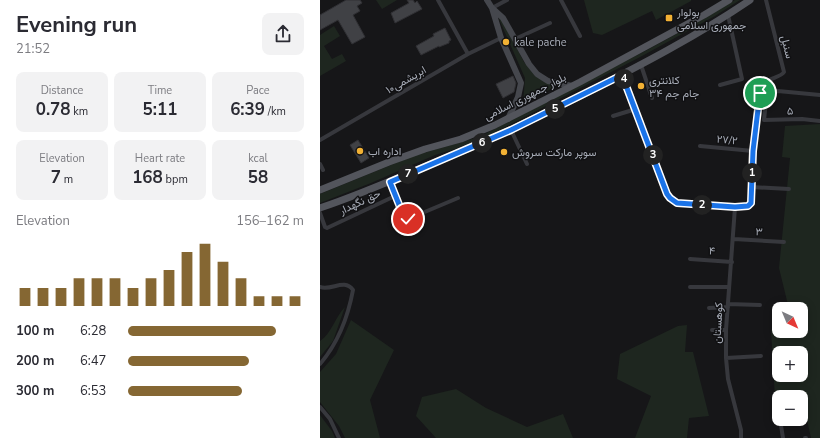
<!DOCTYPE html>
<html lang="en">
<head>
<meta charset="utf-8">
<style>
	:root { --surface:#fff; --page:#f2f2f3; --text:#2b2b33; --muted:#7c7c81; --accent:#856733 }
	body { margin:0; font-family:"Nunito Sans",Vazirmatn,sans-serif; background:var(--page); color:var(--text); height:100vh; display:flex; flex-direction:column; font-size:15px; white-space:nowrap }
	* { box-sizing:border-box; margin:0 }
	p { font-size:13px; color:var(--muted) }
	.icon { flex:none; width:22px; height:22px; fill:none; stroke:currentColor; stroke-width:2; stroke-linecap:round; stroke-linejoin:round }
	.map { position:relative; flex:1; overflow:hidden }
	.details { display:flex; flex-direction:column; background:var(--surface); width:320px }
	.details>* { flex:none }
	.needle { width:26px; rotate:136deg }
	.tools { position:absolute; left:452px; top:302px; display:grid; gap:8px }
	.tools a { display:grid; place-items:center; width:36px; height:36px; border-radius:8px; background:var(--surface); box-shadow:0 2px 10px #0003; font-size:20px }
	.pin { position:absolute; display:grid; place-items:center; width:34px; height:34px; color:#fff; margin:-17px; border:2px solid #fff; border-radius:50%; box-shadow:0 1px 4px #0007 }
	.km { position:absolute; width:20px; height:20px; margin:-10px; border-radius:50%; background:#222; color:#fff; font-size:11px; line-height:20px; text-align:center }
	.round { display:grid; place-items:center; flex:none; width:42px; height:42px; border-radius:8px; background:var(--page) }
	.overview { display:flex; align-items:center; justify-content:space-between; height:68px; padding:0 16px }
	h1 { font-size:22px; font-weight:700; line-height:30px }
	.metrics { display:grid; grid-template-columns:repeat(3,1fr); gap:6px; height:68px; padding:4px 16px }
	.metrics div { display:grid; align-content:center; border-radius:8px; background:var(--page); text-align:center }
	.metrics b { font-size:17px; font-weight:700 }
	.metrics small { font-size:11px; font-weight:400 }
	.metrics p { font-size:11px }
	.chart { height:112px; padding:8px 16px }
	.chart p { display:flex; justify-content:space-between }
	.chart svg { width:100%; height:72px; margin-top:4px; stroke:var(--accent); stroke-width:6 }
	ul { padding:0 16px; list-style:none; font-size:13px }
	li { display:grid; grid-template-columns:64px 48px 1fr; align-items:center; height:30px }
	li i { height:10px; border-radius:5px; background:var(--accent) }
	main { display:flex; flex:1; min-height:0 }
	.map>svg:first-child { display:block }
	.green { fill:#1e261f; fill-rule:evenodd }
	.building { fill:#404145; stroke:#303034 }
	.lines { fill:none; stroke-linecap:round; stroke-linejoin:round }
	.minor { stroke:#37383d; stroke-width:4 }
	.secondary { stroke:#45474d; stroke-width:6 }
	.primary { stroke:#53555c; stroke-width:7 }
	.route-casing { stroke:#fff; stroke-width:8 }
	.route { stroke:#1a73e8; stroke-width:5 }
	.poi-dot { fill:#f2b134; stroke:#111113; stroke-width:1.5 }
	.labels { text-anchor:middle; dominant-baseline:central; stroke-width:3; stroke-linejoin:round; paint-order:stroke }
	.poi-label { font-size:11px; fill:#a8adb8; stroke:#111113; text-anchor:start }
	.street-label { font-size:11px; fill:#a8adb8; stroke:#111113 }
</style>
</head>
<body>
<main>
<section class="details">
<div class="overview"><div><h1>Evening run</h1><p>21:52</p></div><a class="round"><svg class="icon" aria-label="share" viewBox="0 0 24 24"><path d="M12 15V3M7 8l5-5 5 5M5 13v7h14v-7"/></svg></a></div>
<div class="metrics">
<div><p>Distance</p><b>0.78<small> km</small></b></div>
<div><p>Time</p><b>5:11</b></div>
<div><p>Pace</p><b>6:39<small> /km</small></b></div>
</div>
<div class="metrics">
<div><p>Elevation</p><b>7<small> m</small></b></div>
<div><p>Heart rate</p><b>168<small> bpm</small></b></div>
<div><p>kcal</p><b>58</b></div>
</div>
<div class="chart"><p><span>Elevation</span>156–162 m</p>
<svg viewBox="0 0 160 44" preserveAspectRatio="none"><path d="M5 44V33M15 44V33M25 44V33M35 44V27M45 44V27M55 44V27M65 44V33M75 44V27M85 44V22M95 44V11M105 44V6M115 44V17M125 44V27M135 44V38M145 44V38M155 44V38"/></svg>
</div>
<ul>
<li><b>100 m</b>6:28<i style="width:84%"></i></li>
<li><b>200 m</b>6:47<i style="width:69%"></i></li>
<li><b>300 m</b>6:53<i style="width:65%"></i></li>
</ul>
</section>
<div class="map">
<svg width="500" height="438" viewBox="0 0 500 438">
	<rect width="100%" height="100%" fill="#161618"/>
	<path class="green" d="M56,0H77L62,9Z
		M264,0H371V1L336,20L332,11L282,35L273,33Z
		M415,0H420L395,16L322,56L170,135L135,149L115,155L51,183L0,203V194L93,156L159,137L327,50L373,25Z
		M180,17L204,62L215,76L236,86L203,104L205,78L179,19Z
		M14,26L20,36L4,46L12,59L22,54L26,61L0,76V35Z
		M500,124V438H491L481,393L455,398L451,330L459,325V331H481V309H469L459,268L470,158L462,157L465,126ZM459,353H481V375H459Z
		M25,307L13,341L0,357V341C12,333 15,317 25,307Z
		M31,320L74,350L50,400L60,438H25L19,426L0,402V372L16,354Z
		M367,325L365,352H373L389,416L369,418L367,438H315L331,396L297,379L300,354L358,326Z
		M136,389L166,408L207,427L243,414L253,438H116L96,416L102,397Z
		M0,415L12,431L15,438H0Z"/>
	<path class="building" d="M26,0H40L42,3L37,6L40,11L33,15L45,37L32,44L18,20L0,30V15Z
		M87,0H93L95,3L97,1L102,9L75,23L71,13L89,3Z
		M125,28L131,40L129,41V43L119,47V46L101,55L96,46L114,36L113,34Z
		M193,76L196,83L194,92L183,98L176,84Z
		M38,140L49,158L41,163L30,145Z"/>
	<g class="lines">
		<path class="minor" d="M118,0L148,54
			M241,0L260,36
			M172,8L187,0
			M195,39L230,23
			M321,65L332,98
			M302,75L347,194L350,198L357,203L415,207L428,206L431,203C432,179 432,102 444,84C450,77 460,78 464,72L446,0
			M400,85L422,79L408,15
			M447,92L444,120L482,119L500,121
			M444,93L458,91L500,95
			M293,116L316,109
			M191,130L207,164
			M0,140L148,54L181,38
			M380,146L433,151
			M0,164L3,170
			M70,182L84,217L88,219L138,198
			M431,187L469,189
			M415,207L406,330V358L408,379L421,430V438
			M0,213L5,227L7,228L75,196
			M414,239L464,242
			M370,259L412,262
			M0,287C12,291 24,278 33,290C28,317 18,343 0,364
			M370,287H409
			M408,304L440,305
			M389,308L408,307
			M392,330H406
			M406,358L441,356
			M0,407L10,419L19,438
			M458,409L459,415
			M460,419L463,438
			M485,438H486"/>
		<path class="secondary" d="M167,0L172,8L181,38L201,83L198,97L188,119
			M172,8L183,18L209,64L217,74L228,81L252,86"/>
		<path class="primary" d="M0,190L69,162L105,149L141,139L175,125L260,82L384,15L409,0
			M0,208C45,193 86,174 130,156C175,138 218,117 262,95C319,66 377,36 430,0"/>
	</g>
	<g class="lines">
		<g class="route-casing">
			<path id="route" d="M88,219L84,217L70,182L191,130L302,75L347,194L350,198L357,203L415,207L428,206L431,203L433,151L440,93"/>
		</g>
		<use href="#route" class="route"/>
	</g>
	<g class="poi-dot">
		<rect x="345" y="14" width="8" height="8" rx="2"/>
		<circle cx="186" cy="42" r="4"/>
		<circle cx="321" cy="86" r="4"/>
		<circle cx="40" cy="151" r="4"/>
		<circle cx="184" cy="152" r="4"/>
	</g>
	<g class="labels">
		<g class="poi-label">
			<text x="357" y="12">بولوار<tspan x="357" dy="13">جمهوری اسلامی</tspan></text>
			<text x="194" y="42">kale pache</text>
			<text x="329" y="80">کلانتری<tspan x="329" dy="13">۳۴ جام جم</tspan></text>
			<text x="48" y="151">اداره اب</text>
			<text x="192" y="152">سوپر مارکت سروش</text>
		</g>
		<g class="street-label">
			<text transform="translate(467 47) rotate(76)">سنبل</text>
			<text transform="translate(86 80) rotate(-30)">ابریشمی۱۰</text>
			<text transform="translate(205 97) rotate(-27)">بلوار جمهوری اسلامی</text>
			<text transform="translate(470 111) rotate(-3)">۵</text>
			<text transform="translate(407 140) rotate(5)">۲۷/۲</text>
			<text transform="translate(40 202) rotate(-25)">حق نگهدار</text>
			<text transform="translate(439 232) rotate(3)">۳</text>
			<text transform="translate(392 251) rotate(5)">۴</text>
			<text transform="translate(398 323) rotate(-87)">کوهستان</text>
		</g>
	</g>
</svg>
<div class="tools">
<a><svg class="needle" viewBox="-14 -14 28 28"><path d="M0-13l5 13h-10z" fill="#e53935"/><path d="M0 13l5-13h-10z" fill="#7c7c81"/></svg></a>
<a>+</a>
<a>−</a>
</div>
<div class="pin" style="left:440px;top:93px;background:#1e9e55"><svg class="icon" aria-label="arrive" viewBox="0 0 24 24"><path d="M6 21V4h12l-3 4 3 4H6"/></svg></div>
<div class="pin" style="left:88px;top:219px;background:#d93025"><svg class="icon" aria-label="check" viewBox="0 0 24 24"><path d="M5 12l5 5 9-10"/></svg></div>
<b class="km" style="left:432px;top:173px">1</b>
<b class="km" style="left:382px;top:205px">2</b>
<b class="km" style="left:333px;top:155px">3</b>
<b class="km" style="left:304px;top:79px">4</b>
<b class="km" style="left:235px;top:109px">5</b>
<b class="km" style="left:162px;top:143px">6</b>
<b class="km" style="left:88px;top:174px">7</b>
</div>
</main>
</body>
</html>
